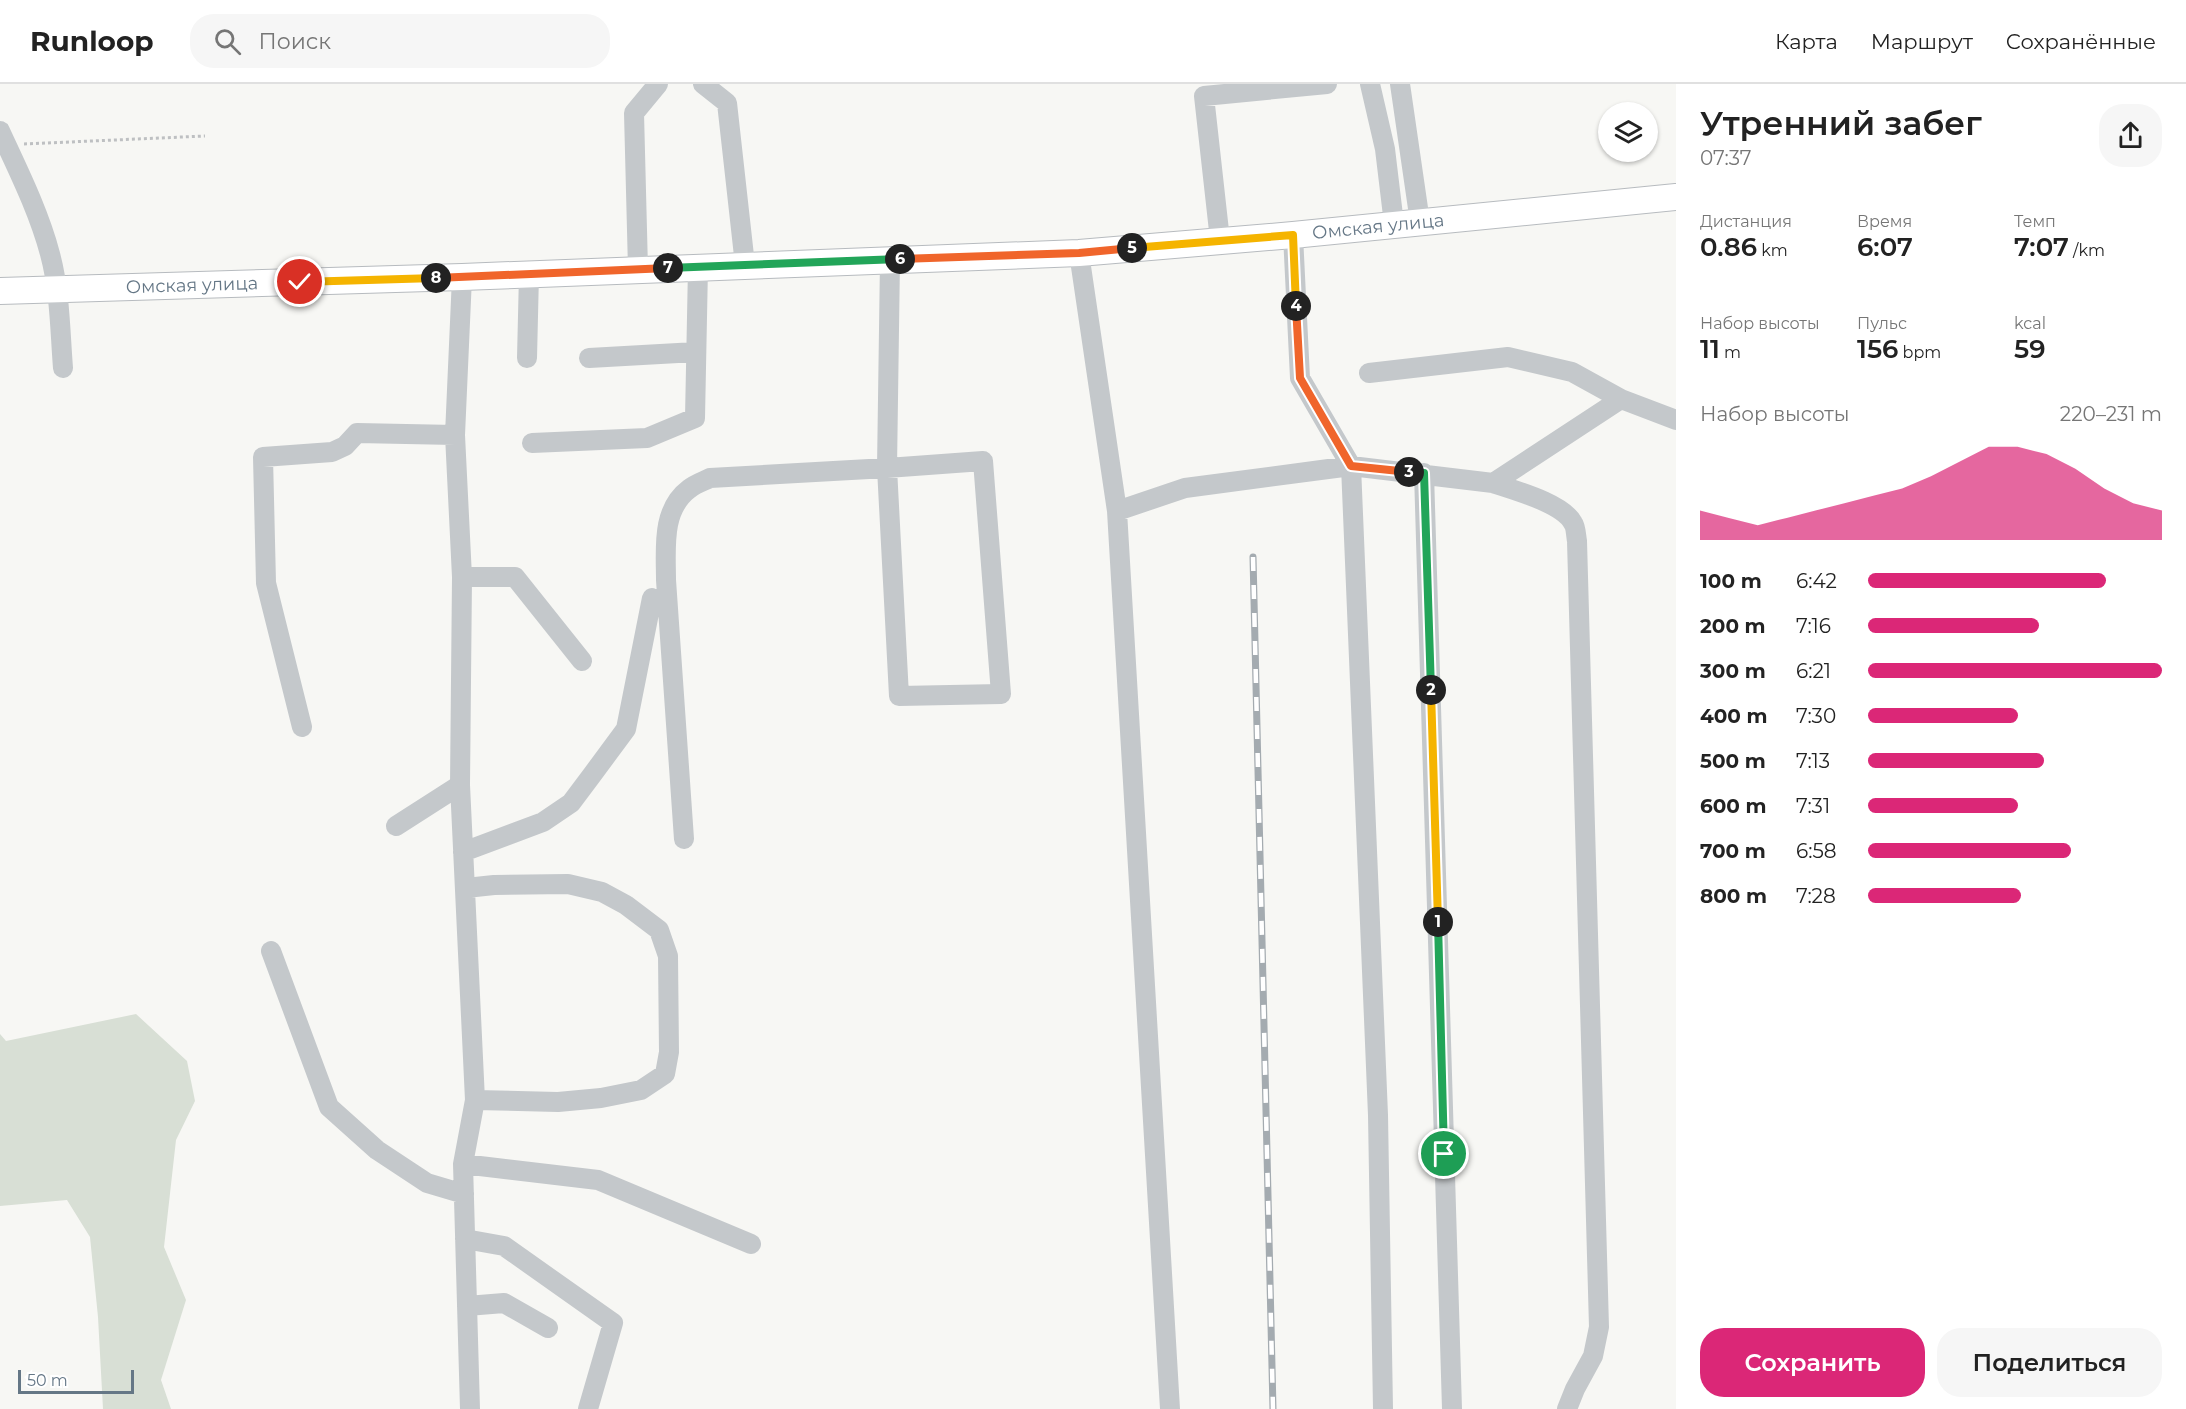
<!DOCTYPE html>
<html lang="ru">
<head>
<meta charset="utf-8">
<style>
	:root { --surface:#fff; --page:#f6f6f6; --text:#222; --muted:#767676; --line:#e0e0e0; --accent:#db2777 }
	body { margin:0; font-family:Montserrat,sans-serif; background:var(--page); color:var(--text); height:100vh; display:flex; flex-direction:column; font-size:22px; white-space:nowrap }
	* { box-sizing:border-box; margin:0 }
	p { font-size:20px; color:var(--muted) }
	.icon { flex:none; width:33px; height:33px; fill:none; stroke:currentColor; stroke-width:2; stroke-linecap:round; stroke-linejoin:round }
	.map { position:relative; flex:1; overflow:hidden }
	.side { display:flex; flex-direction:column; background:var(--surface); width:510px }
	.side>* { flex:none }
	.buttons { position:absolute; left:1598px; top:18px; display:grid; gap:12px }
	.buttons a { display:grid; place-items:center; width:60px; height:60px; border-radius:50%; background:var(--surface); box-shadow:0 2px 4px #0004; font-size:30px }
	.scale { position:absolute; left:18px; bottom:15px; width:116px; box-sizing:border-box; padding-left:6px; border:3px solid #657786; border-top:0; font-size:16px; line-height:21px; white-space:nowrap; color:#657786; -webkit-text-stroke:4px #fff; paint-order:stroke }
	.pin { position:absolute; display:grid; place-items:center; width:51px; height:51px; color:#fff; margin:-26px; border:3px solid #fff; border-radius:50%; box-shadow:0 2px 6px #0007 }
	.km { position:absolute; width:30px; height:30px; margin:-15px; border-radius:50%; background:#222; color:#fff; font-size:16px; line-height:30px; text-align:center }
	.round { display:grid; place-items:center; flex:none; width:63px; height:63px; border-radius:24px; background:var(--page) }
	.headline { display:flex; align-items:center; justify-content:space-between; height:102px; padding:0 24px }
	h1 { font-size:33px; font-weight:600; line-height:45px }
	.metrics { display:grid; grid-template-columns:repeat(3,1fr); gap:9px; height:102px; padding:6px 24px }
	.metrics div { display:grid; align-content:center }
	.metrics b { font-size:26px; font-weight:600 }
	.metrics small { font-size:16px; font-weight:400 }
	.metrics p { font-size:16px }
	.chart { height:168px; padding:12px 24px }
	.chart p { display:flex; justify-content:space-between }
	.chart svg { width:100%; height:108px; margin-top:6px; fill:var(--accent); opacity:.7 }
	.button { display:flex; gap:12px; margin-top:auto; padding:12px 24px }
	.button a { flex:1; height:69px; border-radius:24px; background:var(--accent); color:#fff; font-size:24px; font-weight:600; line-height:69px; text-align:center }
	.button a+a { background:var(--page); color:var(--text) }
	ul { padding:0 24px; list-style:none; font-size:20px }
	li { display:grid; grid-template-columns:96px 72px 1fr; align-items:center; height:45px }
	li i { height:15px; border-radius:8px; background:var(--accent) }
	header { display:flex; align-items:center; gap:36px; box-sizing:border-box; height:84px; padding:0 30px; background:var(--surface); border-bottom:2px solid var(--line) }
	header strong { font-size:28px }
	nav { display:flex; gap:33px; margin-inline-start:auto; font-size:21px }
	.search { width:420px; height:54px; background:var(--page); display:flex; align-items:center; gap:15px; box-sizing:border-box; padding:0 21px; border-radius:24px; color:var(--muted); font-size:22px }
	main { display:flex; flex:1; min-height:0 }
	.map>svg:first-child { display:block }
	.green { fill:#d8dfd5 }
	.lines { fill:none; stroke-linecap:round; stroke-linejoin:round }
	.major-casing { stroke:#b7bbbf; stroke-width:28 }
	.path { stroke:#bec0c2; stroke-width:3; stroke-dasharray:3 3; stroke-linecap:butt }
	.minor { stroke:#c4c8cb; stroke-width:20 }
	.major { stroke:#fff; stroke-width:26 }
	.rail-casing { stroke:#a4abb0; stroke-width:7 }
	.rail { stroke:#fff; stroke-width:4.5; stroke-dasharray:14; stroke-linecap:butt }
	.split-1-casing { stroke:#fff; stroke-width:12 }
	.split-2-casing { stroke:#fff; stroke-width:12 }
	.split-3-casing { stroke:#fff; stroke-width:12 }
	.split-4-casing { stroke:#fff; stroke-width:12 }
	.split-5-casing { stroke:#fff; stroke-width:12 }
	.split-6-casing { stroke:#fff; stroke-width:12 }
	.split-7-casing { stroke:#fff; stroke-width:12 }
	.split-8-casing { stroke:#fff; stroke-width:12 }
	.split-9-casing { stroke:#fff; stroke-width:12 }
	.split-1 { stroke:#22a559; stroke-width:8 }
	.split-2 { stroke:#f5b400; stroke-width:8 }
	.split-3 { stroke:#22a559; stroke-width:8 }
	.split-4 { stroke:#f0652b; stroke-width:8 }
	.split-5 { stroke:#f5b400; stroke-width:8 }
	.split-6 { stroke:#f0652b; stroke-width:8 }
	.split-7 { stroke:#22a559; stroke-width:8 }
	.split-8 { stroke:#f0652b; stroke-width:8 }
	.split-9 { stroke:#f5b400; stroke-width:8 }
	.labels { text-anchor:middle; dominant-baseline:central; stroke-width:6; stroke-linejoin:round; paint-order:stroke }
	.street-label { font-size:18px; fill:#657786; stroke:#fff }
</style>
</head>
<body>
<header>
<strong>Runloop</strong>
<div class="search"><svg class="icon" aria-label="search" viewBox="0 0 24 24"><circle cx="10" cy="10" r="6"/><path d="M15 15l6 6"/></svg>Поиск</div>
<nav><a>Карта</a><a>Маршрут</a><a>Сохранённые</a></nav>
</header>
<main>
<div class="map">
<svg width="1676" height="1325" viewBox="0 0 1676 1325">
	<rect width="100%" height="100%" fill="#f7f7f4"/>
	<path class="green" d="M136,930L187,977L195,1017L176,1056L164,1163L186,1216L161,1296L171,1325H103L98,1233L90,1153L67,1116L0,1122V950L6,957Z"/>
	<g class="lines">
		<g class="major-casing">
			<g id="major">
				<path id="s1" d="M0,207L462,193L1079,169L1293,151L1676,113"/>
			</g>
		</g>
		<path class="path" d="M24,60L205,52"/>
		<path class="minor" d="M703,0L727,19L745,181
			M1370,0L1385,65L1394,140
			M1400,0L1420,138
			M0,47C18,86 39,128 50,170C60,207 60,246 63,284
			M1293,151L1300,294L1351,382L1378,1031L1383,1325
			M1220,156L1204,12L1327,0
			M1079,169L1117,427L1170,1325
			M638,185L634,29L658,0
			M462,193L455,351L462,493L460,701L475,1016L463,1080L470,1325
			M527,274L529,190
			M589,274L696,268
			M1369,289L1508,273L1572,288L1621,315L1676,336
			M532,359L647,354L695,334L698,183
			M1424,389L1452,1325
			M1493,399C1513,406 1563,419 1573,439C1576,443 1576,452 1577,457L1599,1243L1593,1272L1575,1305L1567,1325
			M1117,427L1185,404L1351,382L1493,399L1621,315
			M462,493H515L582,577
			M302,643L266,499L263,373L332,368L345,362L357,349L455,351
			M396,742L460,701
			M684,755L666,496C666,465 661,426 689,405C695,400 704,397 710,394L887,384L983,377L1001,610L899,612L887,384L890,176
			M463,768L543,738L571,719L592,691L626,645L652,514
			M466,804L494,801L568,800L602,808L626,821L659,846L668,872L669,968L665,990L641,1006L601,1014L558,1018L475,1016
			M271,867L329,1023L377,1066L427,1099L464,1110
			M463,1080L598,1096L751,1160
			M465,1155L504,1162L613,1239L588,1325
			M467,1222L504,1219L548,1244"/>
		<use href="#major" class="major"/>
		<g class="rail-casing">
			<path id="rail" d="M1253,473L1273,1325"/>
		</g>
		<use href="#rail" class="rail"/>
	</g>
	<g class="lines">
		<g class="split-1-casing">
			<path id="split-1" d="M1438,838L1444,1070"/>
		</g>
		<g class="split-2-casing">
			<path id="split-2" d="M1431,606L1438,838"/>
		</g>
		<g class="split-3-casing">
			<path id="split-3" d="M1409,388L1424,389L1431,606"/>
		</g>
		<g class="split-4-casing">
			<path id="split-4" d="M1296,222L1300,294L1351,382L1409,388"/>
		</g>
		<g class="split-5-casing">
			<path id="split-5" d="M1132,164L1293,151L1296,222"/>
		</g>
		<g class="split-6-casing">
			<path id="split-6" d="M900,175L1079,169L1132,164"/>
		</g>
		<g class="split-7-casing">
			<path id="split-7" d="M668,184L900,175"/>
		</g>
		<g class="split-8-casing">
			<path id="split-8" d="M436,194L668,184"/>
		</g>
		<g class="split-9-casing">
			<path id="split-9" d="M300,198L436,194"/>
		</g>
		<use href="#split-1" class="split-1"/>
		<use href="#split-2" class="split-2"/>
		<use href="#split-3" class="split-3"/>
		<use href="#split-4" class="split-4"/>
		<use href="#split-5" class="split-5"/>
		<use href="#split-6" class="split-6"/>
		<use href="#split-7" class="split-7"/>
		<use href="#split-8" class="split-8"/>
		<use href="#split-9" class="split-9"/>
	</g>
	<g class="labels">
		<g class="street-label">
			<text stroke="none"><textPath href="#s1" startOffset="1380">Омская улица</textPath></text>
			<text stroke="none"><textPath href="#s1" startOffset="192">Омская улица</textPath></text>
		</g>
	</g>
</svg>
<div class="buttons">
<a><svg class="icon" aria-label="layers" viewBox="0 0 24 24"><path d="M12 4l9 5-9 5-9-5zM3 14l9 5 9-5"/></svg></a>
</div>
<div class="scale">50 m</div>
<div class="pin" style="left:1444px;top:1070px;background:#1e9e55"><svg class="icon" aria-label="arrive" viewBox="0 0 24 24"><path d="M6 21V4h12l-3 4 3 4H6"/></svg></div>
<div class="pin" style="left:300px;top:198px;background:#d93025"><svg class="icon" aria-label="check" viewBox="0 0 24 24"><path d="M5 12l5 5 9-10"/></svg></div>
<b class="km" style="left:1438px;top:838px">1</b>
<b class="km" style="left:1431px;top:606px">2</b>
<b class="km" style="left:1409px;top:388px">3</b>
<b class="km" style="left:1296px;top:222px">4</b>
<b class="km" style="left:1132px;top:164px">5</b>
<b class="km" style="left:900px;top:175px">6</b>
<b class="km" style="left:668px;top:184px">7</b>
<b class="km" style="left:436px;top:194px">8</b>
</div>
<section class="side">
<div class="headline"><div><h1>Утренний забег</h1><p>07:37</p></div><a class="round"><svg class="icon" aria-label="share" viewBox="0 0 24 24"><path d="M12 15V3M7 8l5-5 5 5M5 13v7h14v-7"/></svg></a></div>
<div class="metrics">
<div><p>Дистанция</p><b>0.86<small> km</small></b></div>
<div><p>Время</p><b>6:07</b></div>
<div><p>Темп</p><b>7:07<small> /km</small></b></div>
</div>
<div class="metrics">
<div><p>Набор высоты</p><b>11<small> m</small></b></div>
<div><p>Пульс</p><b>156<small> bpm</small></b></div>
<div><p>kcal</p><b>59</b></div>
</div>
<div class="chart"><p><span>Набор высоты</span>220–231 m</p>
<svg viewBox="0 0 160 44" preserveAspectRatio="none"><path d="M0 44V32L10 35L20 38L30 35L40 32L50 29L60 26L70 23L80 18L90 12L100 6L110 6L120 9L130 15L140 23L150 29L160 32V44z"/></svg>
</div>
<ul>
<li><b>100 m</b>6:42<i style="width:81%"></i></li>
<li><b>200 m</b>7:16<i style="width:58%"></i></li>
<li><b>300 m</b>6:21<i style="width:100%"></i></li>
<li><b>400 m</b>7:30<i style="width:51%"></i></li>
<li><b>500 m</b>7:13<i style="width:60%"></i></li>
<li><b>600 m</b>7:31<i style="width:51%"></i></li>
<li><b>700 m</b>6:58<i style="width:69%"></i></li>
<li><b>800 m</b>7:28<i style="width:52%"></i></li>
</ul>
<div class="button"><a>Сохранить</a><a>Поделиться</a></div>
</section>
</main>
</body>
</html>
